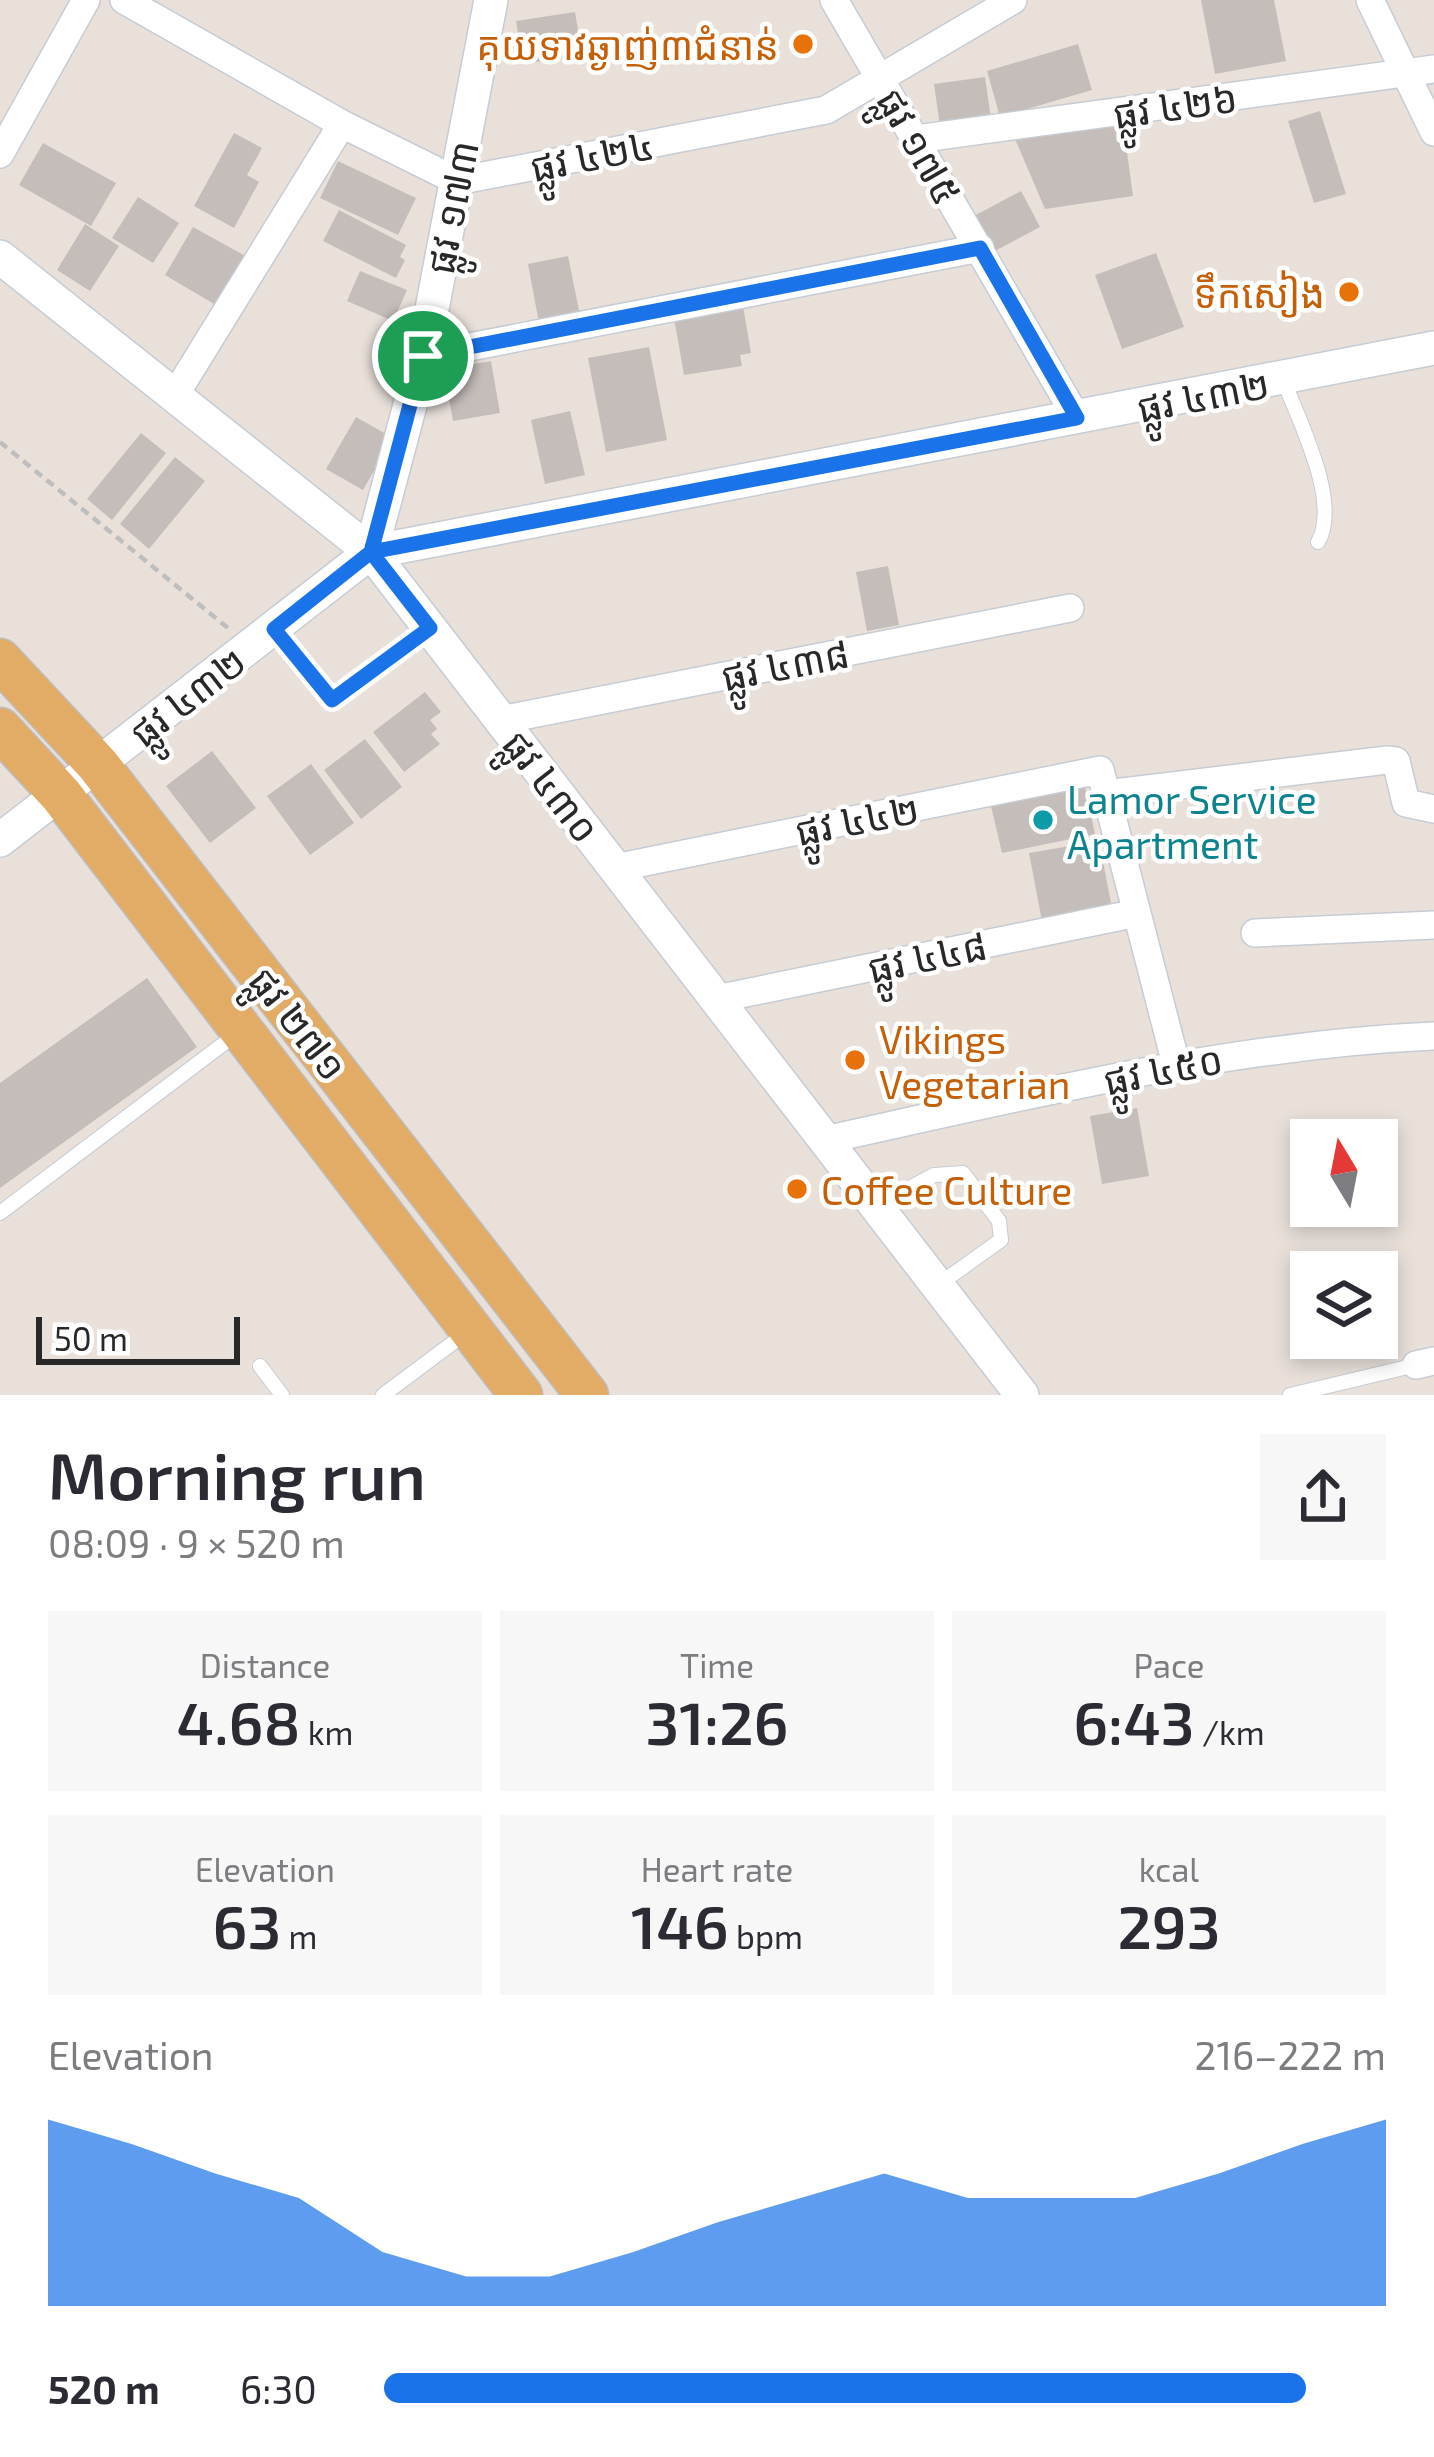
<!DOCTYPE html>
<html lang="en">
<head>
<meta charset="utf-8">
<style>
	:root { --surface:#fff; --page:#f7f7f7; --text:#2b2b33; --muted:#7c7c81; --accent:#1a73e8 }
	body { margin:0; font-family:"Exo 2","Noto Sans Khmer",sans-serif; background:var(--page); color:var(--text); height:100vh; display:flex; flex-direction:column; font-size:45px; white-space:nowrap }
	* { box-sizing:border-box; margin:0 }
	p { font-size:39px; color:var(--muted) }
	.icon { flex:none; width:66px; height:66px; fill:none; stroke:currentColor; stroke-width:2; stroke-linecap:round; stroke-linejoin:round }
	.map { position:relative; height:1395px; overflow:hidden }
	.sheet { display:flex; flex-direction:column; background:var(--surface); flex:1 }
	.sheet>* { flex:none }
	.needle { width:78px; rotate:350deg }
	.tools { position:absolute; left:1290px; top:1119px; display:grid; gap:24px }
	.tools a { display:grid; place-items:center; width:108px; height:108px; border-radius:0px; background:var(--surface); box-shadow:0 6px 18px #0003; font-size:60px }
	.scale { position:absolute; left:36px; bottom:30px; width:204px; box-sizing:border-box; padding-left:12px; border:6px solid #282828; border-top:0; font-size:33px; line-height:42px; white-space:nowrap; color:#282828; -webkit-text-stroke:9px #fff; paint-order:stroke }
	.pin { position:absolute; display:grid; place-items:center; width:102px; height:102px; color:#fff; margin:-51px; border:6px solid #fff; border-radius:50%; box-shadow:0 3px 12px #0007 }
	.round { display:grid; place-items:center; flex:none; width:126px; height:126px; border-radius:0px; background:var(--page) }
	.summary { display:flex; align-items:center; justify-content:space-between; height:204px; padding:0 48px }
	h1 { font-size:66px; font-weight:600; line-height:90px }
	.stats { display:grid; grid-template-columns:repeat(3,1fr); gap:18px; height:204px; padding:12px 48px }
	.stats div { display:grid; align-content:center; border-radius:0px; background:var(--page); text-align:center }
	.stats b { font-size:60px; font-weight:600 }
	.stats small { font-size:33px; font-weight:400 }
	.stats p { font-size:33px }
	.chart { height:336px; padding:24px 48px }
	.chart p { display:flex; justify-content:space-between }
	.chart svg { width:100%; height:216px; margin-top:12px; fill:var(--accent); opacity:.7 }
	ul { padding:0 48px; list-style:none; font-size:39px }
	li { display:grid; grid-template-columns:192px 144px 1fr; align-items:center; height:90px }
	li i { height:30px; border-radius:15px; background:var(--accent) }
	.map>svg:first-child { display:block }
	.building { fill:#c4bdba }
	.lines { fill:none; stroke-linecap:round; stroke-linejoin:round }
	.service-casing { stroke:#c6ccd4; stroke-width:16 }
	.minor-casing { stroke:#c6ccd4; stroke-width:30 }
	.tertiary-casing { stroke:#c6ccd4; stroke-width:36 }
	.primary-casing { stroke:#bebebe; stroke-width:45 }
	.path { stroke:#bebebe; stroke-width:4.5; stroke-dasharray:9 6; stroke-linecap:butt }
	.service { stroke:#fff; stroke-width:14 }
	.minor { stroke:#fff; stroke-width:27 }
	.tertiary { stroke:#fff; stroke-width:33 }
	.primary { stroke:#e2ab66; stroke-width:42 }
	.route-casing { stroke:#fff; stroke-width:24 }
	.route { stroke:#1a73e8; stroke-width:15 }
	.food-dot { fill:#e8710a; stroke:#fff; stroke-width:4.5 }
	.culture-dot { fill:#0f9aa8; stroke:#fff; stroke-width:4.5 }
	.labels { text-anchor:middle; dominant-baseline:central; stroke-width:9; stroke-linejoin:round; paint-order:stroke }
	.food-label { font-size:39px; fill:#c56008; stroke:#fff; text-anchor:end }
	.street-label { font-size:39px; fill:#282828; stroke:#fff }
	.culture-label { font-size:39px; fill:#0d838f; stroke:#fff; text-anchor:start }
</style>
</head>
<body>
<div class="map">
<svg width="1434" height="1395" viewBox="0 0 1434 1395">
	<rect width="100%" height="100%" fill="#e9e0da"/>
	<path class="building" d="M1201,0H1274L1286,61L1215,74Z
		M575,12L582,55L523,64L516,21Z
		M1078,44L1092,90L1000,117L987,71Z
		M985,77L991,119L940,126L934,84Z
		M1320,111L1346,194L1314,203L1288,121Z
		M1123,123L1133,196L1045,209L1015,139Z
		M234,133L262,148L247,175L259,182L234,228L194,206Z
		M43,143L116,183L91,226L19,185Z
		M338,161L416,198L398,235L320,198Z
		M1021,191L1040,227L993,252L974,216Z
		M138,197L179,223L153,263L112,238Z
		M339,210L406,245L400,257L405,260L396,278L323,241Z
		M85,224L119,246L90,291L57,270Z
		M193,227L249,258L221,308L165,275Z
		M1156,253L1184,327L1122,349L1095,275Z
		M568,256L580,315L539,323L528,264Z
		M360,271L407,290L393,321L347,301Z
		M743,306L751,353L740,355L742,366L684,375L674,318Z
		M649,347L667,440L606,452L588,358Z
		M491,361L500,413L453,421L444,369Z
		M570,411L585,475L545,484L531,420Z
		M356,417L393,438L363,490L326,469Z
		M141,433L166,453L112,520L87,499Z
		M175,457L205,481L149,549L120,524Z
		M888,566L899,625L867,631L856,572Z
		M425,692L441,712L430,720L437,729L431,734L440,744L404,772L373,732Z
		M365,739L402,787L361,819L324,770Z
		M212,751L256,808L210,843L166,786Z
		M311,764L354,823L310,855L267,796Z
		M1085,787L1095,834L1002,853L991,806Z
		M1099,841L1112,908L1042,921L1029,853Z
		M147,978L197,1047L0,1188V1083Z
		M1137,1108L1149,1176L1102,1184L1090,1116Z"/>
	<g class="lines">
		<g class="service-casing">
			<path id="service" d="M1283,379C1299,421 1341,502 1318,542
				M274,629L332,700L428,630
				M876,1206L934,1175L963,1173L999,1221L1001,1240L938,1285
				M0,1213L235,1035
				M260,1366L282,1395
				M383,1395L466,1333
				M1290,1395L1416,1365"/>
		</g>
		<g class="minor-casing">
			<path id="minor" d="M124,0L342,124L457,181L826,110L1013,0
				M834,0L1077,418
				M1370,0L1434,132
				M916,139L1434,69
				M0,154L86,0
				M423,356L980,248
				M175,395L342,124
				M501,720L1070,608
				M1106,794L1387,760L1396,761L1406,803L1434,809
				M615,868L1100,770L1176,1064
				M1255,933L1434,925
				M716,999L1137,913
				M825,1140C1027,1096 1227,1045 1434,1036
				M1416,1365L1434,1361"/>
		</g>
		<g class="tertiary-casing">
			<path id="tertiary" d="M0,257L371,552L1022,1395
				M371,552L423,356L491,0
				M0,840L371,552L1434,348"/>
		</g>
		<g class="primary-casing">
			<path id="primary" d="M0,660L98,765L587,1395
				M0,729L61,795L521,1395"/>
		</g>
		<path class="path" d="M0,442L228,628"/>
		<use href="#service" class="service"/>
		<use href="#minor" class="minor"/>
		<use href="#tertiary" class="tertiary"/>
		<use href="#primary" class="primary"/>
	</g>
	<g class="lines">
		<g class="route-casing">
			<path id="route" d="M423,356L371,552L274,629L332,700L430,628L371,552L1077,418L980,248L423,356"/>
		</g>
		<use href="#route" class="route"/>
	</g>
	<g class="food-dot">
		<circle cx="803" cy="44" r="12"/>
		<circle cx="1349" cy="292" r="12"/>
		<circle cx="855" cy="1060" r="12"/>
		<circle cx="797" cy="1189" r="12"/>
	</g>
	<circle class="culture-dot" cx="1043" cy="820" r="12"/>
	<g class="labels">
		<g class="food-label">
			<text x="779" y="44">គុយទាវឆ្ងាញ់៣ជំនាន់</text>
			<text x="1325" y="292">ទឹកសៀង</text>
			<text x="879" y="1038" text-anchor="start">Vikings<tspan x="879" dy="45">Vegetarian</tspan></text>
			<text x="821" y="1189" text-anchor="start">Coffee Culture</text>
		</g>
		<g class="street-label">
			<text transform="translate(1175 105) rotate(-8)">ផ្លូវ ៤២៦</text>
			<text transform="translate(920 146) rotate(60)">ផ្លូវ ១៧៥</text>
			<text transform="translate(592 155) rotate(-11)">ផ្លូវ ៤២៤</text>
			<text transform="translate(451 207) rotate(-79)">ផ្លូវ ១៧៣</text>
			<text transform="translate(1203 395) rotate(-11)">ផ្លូវ ៤៣២</text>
			<text transform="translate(785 664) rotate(-11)">ផ្លូវ ៤៣៨</text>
			<text transform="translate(187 696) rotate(-38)">ផ្លូវ ៤៣២</text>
			<text transform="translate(552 786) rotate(52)">ផ្លូវ ៤៣០</text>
			<text transform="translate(857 819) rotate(-11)">ផ្លូវ ៤៤២</text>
			<text transform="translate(927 956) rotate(-12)">ផ្លូវ ៤៤៨</text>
			<text transform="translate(299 1023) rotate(52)">ផ្លូវ ២៧១</text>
			<text transform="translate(1163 1069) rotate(-11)">ផ្លូវ ៤៥០</text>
		</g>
		<g class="culture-label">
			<text x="1067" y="798">Lamor Service<tspan x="1067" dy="45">Apartment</tspan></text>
		</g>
	</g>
</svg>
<div class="tools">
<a><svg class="needle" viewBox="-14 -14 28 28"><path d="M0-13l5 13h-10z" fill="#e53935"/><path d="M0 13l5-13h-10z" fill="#7c7c81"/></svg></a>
<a><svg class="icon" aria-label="layers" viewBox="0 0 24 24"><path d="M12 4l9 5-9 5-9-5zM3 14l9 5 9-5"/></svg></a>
</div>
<div class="scale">50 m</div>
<div class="pin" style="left:423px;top:356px;background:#1e9e55"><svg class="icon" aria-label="arrive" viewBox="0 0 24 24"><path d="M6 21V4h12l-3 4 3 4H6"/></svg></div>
</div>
<section class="sheet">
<div class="summary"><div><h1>Morning run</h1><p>08:09 · 9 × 520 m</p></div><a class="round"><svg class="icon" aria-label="share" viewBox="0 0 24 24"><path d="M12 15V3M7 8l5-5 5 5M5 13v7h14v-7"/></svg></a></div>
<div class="stats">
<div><p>Distance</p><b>4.68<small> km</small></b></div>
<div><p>Time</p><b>31:26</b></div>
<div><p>Pace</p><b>6:43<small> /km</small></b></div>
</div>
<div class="stats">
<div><p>Elevation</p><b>63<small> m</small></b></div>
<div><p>Heart rate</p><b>146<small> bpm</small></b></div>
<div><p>kcal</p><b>293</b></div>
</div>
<div class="chart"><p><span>Elevation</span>216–222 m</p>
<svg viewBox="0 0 160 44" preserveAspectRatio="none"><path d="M0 44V6L10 11L20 17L30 22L40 33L50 38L60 38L70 33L80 27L90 22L100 17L110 22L120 22L130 22L140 17L150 11L160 6V44z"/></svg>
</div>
<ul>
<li><b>520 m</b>6:30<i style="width:92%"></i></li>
</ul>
</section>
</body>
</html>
